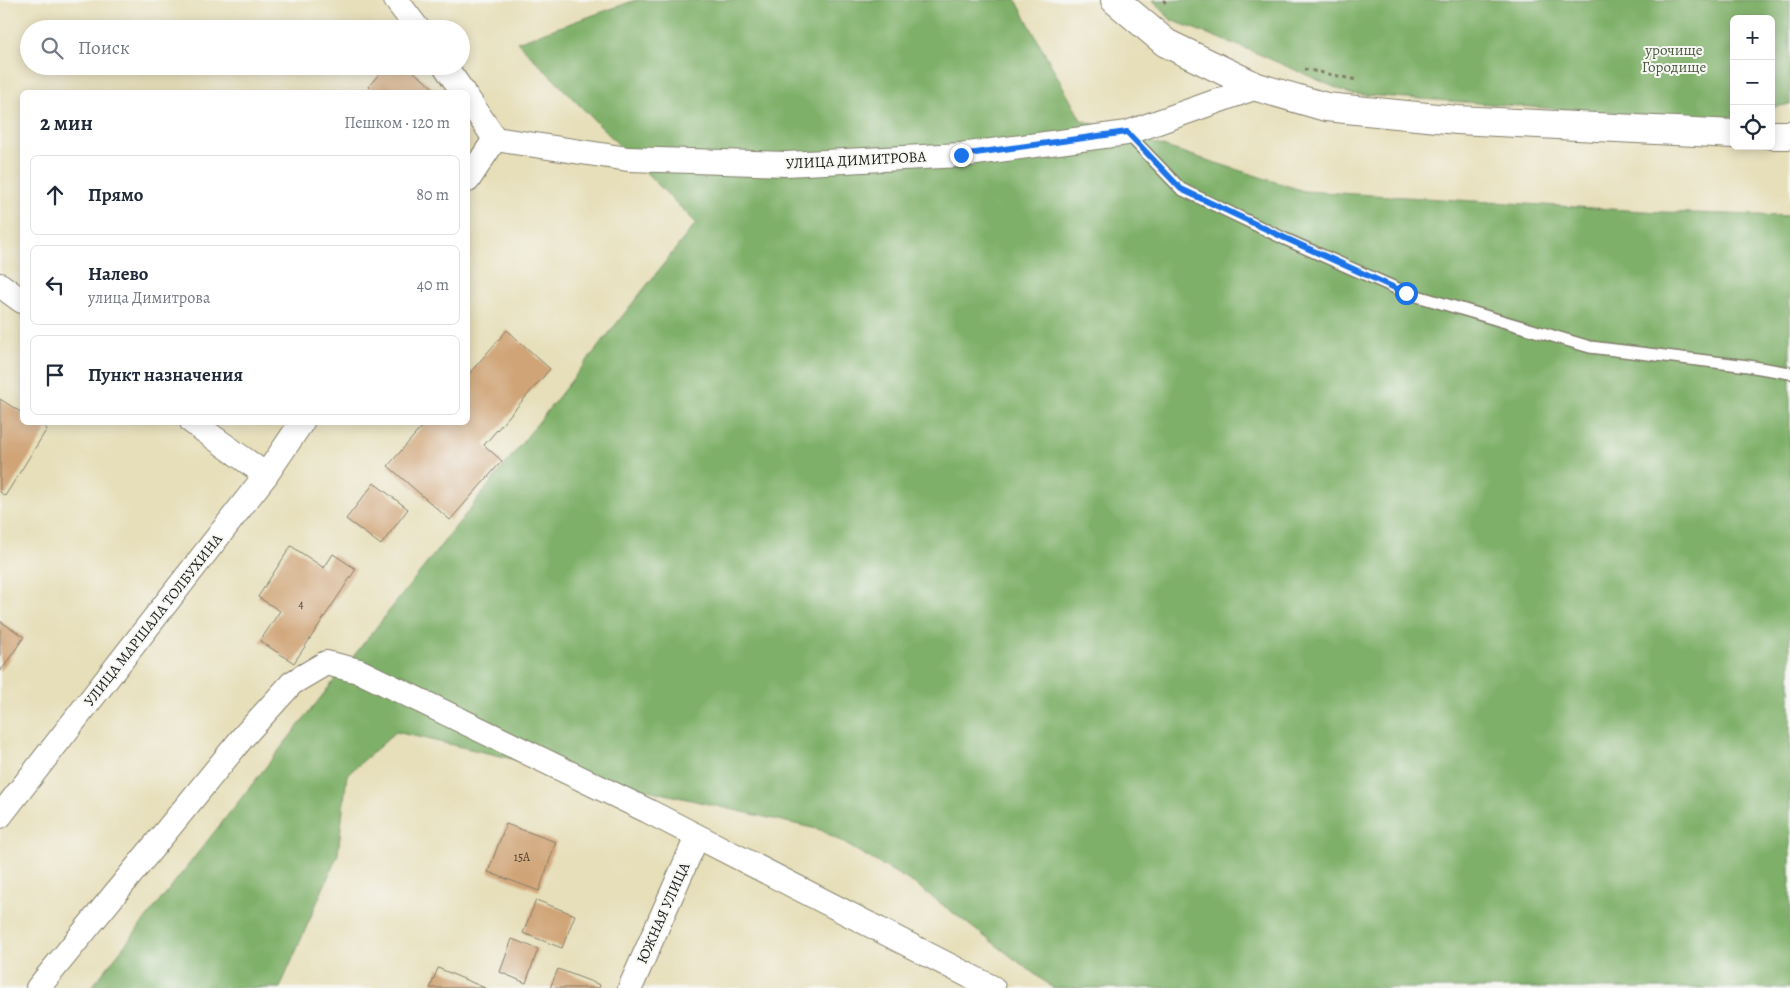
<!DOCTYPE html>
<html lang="ru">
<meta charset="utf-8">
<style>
:root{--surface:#fff;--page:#f2f2f3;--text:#1f2937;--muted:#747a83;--line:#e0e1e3}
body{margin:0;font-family:Alegreya,serif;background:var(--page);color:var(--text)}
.controls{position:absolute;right:15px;top:15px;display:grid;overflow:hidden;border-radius:8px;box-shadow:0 2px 12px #0003}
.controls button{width:45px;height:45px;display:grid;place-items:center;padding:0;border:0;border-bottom:1px solid var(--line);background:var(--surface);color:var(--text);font:25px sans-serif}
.stop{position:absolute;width:15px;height:15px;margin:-11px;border:4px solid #1a73e8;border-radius:50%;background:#fff}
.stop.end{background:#1a73e8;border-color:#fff;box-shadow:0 1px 5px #0008}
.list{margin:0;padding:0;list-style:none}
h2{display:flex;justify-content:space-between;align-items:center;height:65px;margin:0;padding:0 20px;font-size:21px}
h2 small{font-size:16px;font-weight:400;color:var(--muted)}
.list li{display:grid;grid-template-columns:32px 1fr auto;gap:15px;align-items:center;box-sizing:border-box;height:80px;margin:0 10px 10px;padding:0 10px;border:1px solid var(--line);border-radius:8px}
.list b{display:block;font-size:19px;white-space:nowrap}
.list p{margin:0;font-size:16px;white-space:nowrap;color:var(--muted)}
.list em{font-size:16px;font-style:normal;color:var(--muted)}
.icon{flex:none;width:28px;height:28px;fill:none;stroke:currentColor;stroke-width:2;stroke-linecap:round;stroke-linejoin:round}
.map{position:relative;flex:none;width:1790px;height:988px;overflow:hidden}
.search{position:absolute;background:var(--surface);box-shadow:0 2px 12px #0003;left:20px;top:20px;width:450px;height:55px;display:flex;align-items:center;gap:12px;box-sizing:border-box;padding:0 18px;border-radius:28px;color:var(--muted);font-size:19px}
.panel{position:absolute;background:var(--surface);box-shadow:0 2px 12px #0003;left:20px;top:90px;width:450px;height:335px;border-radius:8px}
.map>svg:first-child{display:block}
.forest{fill:#7fb069;stroke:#4e6642}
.building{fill:#d0a477}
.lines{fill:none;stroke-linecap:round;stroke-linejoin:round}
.lane-casing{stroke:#827e6b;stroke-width:14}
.street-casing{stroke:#827e6b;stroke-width:26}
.secondary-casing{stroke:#827e6b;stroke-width:30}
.path{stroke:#827e6b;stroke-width:3;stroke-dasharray:4 4;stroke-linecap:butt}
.lane{stroke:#fff;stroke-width:11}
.street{stroke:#fff;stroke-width:24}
.secondary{stroke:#fff;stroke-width:28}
.route{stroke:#1a73e8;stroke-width:6}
.labels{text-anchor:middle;stroke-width:4;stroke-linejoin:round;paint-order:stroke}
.number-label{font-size:12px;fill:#493e33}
.park-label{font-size:15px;fill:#4a5a3d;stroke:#f6f6f2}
.street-label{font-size:15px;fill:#1c1c1c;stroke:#f6f6f2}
</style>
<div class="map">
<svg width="1790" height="988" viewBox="0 0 1790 988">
<rect width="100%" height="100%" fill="#f6f6f2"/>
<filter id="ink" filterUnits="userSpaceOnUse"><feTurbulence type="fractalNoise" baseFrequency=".02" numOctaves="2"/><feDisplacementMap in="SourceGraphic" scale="10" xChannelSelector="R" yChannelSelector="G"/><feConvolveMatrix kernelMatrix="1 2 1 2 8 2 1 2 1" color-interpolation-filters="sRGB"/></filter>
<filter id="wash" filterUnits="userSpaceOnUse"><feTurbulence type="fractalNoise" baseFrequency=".0096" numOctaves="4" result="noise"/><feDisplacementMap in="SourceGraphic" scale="20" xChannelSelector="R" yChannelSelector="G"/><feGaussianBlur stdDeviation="1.12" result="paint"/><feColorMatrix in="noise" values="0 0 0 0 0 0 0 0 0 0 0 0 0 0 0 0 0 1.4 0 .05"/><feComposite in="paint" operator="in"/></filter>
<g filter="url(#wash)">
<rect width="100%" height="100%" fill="#e7dfba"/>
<g class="forest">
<polygon points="636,0 1016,0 1081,120 1304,191 1661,212 1790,216 1790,988 1053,988 915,884 821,830 396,732 347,775 338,854 280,988 91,988 696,223 517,42"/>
<polygon points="1153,0 1790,0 1790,104 1771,108 1771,19 1734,19 1734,116 1713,120 1350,94 1247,49 1171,20"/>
</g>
<g id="blocks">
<g class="building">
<polygon points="386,66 407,66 438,92 373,92 368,87"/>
<polygon points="507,330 550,369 484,445 502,461 450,520 388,466 426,422 468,422 468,375"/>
<polygon points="0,399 22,413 22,422 37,422 47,429 5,496 0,492"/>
<polygon points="374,483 408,509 381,545 346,519"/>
<polygon points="291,546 324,568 333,554 356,569 294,663 260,641 280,611 258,597"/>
<polygon points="0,621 24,637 0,672"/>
<polygon points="506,824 556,842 539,891 488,872"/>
<polygon points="536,900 575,915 562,948 523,933"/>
<polygon points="512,939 538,949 526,983 500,972"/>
<polygon points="438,968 485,988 430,988"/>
<polygon points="558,969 600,985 599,988 550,988"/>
</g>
</g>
</g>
<g filter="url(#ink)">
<use href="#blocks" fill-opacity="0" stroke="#827e6b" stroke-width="1"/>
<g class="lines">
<defs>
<polyline id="lane" points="1127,133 1181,189 1285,239 1407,293 1590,347 1748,366 1790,373"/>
<g id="street">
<polyline points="396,0 418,29"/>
<polyline points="445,66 463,92"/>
<polyline points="468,99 495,139 628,159 786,164 961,155 1127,133 1257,87"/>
<polyline points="468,180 495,139"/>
<polyline points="0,285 22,301"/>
<polyline points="192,422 266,475"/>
<polyline points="0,816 266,475 302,422"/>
<polyline points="38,988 243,737 292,683 326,663 359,671 648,811 993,988"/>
<polyline points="630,988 697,837"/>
</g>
<g id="secondary">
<polyline points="1115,0 1166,43 1257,87 1326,107 1457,120 1734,134"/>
<polyline points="1771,135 1790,135"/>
</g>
</defs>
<use href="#lane" class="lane-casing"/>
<use href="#street" class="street-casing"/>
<use href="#secondary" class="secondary-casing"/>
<g class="path">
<polyline points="1163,0 1168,5"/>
<polyline points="1304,69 1357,80"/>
</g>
<use href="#lane" class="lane"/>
<use href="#street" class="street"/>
<use href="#secondary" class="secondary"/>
</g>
</g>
<g class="lines" filter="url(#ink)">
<polyline class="route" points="961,155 1127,132 1181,189 1285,238 1406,293"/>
</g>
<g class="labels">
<g class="number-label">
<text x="301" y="608">4</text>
<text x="522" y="861">15А</text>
</g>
<g class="park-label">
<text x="1674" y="55">урочище<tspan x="1674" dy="17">Городище</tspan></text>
</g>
<g class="street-label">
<text transform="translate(856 160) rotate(-3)" y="5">УЛИЦА ДИМИТРОВА</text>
<text transform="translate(153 620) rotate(-52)" y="5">УЛИЦА МАРШАЛА ТОЛБУХИНА</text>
<text transform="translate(663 913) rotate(-66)" y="5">ЮЖНАЯ УЛИЦА</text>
</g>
</g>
</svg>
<div class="controls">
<button>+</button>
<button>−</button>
<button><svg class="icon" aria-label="locate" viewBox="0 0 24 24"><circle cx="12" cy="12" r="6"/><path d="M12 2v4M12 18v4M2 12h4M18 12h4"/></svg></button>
</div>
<div class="stop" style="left:1406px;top:293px"></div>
<div class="stop end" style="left:961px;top:155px"></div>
<div class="search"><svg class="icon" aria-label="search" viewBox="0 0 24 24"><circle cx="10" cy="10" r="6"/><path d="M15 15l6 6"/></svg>Поиск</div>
<section class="panel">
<h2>2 мин<small>Пешком · 120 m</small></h2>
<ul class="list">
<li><svg class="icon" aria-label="ahead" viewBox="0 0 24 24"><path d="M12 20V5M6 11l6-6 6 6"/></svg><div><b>Прямо</b></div><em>80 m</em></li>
<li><svg class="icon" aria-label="left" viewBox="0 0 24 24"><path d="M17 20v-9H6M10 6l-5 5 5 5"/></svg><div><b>Налево</b><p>улица Димитрова</p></div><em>40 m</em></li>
<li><svg class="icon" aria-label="arrive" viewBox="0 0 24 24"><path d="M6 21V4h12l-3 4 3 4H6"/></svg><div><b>Пункт назначения</b></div></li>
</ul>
</section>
</div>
